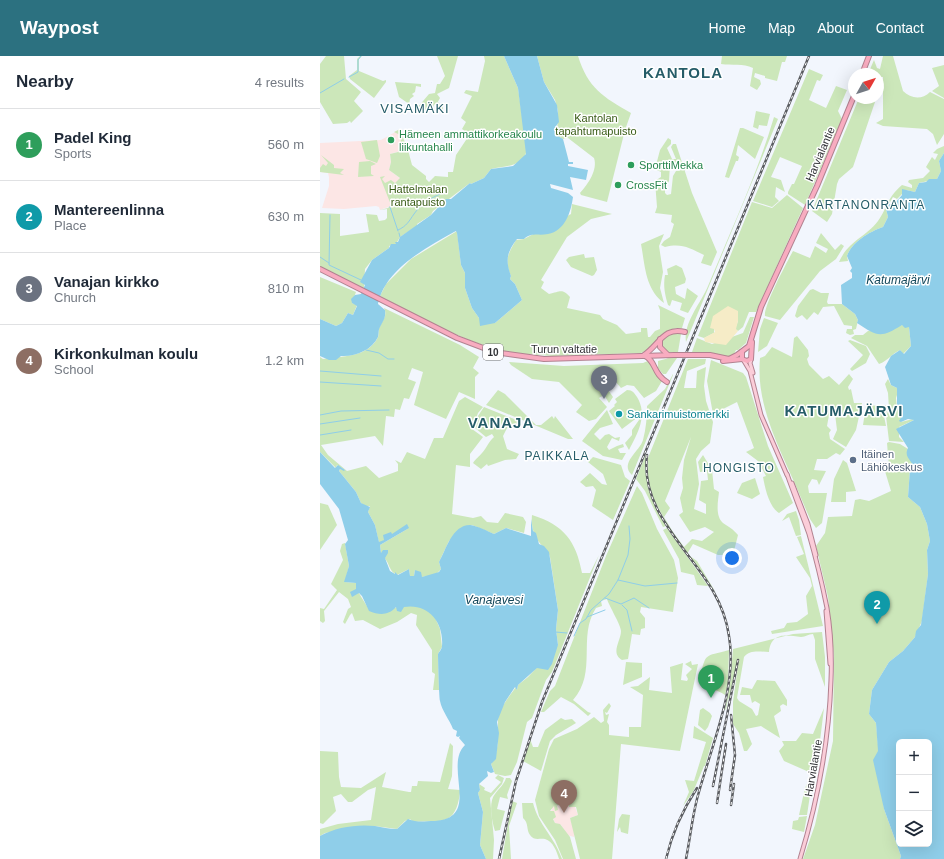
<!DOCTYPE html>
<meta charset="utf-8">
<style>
:root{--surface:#fff;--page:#f2f2f3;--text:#1f2937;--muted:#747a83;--line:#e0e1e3;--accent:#2c7180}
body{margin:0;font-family:Helvetica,sans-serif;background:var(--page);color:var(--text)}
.controls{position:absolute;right:12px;bottom:12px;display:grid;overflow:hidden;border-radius:6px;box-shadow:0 4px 16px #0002}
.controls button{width:36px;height:36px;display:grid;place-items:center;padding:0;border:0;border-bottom:1px solid var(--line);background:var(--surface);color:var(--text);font:20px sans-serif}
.compass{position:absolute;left:528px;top:12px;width:36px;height:36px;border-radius:50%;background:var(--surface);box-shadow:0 4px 16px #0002;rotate:51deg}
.you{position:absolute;left:412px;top:502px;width:14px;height:14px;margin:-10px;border:3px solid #fff;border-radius:50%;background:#1a73e8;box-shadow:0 0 0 6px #1a73e833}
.badge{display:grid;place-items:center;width:26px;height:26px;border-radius:50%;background:var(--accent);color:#fff;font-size:13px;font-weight:700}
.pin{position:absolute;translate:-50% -33px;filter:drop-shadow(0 1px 2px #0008)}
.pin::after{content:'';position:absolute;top:21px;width:14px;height:12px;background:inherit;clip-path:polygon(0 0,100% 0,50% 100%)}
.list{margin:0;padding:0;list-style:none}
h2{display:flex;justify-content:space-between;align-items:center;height:52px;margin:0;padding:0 16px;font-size:17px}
h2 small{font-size:13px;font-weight:400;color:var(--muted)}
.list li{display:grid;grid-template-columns:26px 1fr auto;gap:12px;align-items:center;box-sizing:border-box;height:72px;padding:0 16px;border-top:1px solid var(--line)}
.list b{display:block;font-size:15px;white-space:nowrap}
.list p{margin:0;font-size:13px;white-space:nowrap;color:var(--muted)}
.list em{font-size:13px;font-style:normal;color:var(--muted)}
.icon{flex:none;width:22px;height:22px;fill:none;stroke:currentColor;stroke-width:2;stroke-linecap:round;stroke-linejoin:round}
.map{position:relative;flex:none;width:624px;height:803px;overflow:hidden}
header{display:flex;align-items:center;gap:24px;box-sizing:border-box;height:56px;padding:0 20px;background:var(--accent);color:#fff}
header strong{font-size:19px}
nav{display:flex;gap:22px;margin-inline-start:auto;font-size:14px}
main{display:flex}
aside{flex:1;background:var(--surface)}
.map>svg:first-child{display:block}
.education{fill:#fce6e5}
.green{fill:#cce7ba;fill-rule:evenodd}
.sand{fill:#f6ecc7}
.water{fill:#8fcee9;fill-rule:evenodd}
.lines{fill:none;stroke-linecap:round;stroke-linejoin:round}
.stream{stroke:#8fcee9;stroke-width:1}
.major-casing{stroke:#b28290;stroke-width:5}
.highway-casing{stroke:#b28290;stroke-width:6}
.major{stroke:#fbcdd9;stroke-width:3}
.highway{stroke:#f8acc0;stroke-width:4}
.rail-casing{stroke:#5a5c60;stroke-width:2.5}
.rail{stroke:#fff;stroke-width:1;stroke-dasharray:3;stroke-linecap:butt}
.highway-bridge-casing{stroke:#b28290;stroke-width:6;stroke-linecap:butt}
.highway-bridge{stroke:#f8acc0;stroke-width:4}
.leisure-dot{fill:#2e9e5b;stroke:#fff;stroke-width:1.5}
.culture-dot{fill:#0f9aa8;stroke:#fff;stroke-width:1.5}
.service-dot{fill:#5c6f8a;stroke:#fff;stroke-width:1.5}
.labels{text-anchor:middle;stroke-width:3;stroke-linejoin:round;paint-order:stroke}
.shield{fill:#fff;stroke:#6f7072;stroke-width:1}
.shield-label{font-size:10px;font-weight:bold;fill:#313336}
.park-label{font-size:11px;fill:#385b16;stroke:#fff}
.leisure-label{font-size:11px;fill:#27864d;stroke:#fff;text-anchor:start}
.street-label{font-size:11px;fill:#313336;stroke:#fff}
.culture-label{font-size:11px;fill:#0d838f;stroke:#fff;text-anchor:start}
.service-label{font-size:11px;fill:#4e5e75;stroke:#fff;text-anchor:start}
.neighbourhood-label{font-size:12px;letter-spacing:1px;fill:#255c68;stroke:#fff}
.water-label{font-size:12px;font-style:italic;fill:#12475a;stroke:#fff}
.quarter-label{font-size:13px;letter-spacing:1px;fill:#255c68;stroke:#fff}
.district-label{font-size:15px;font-weight:bold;letter-spacing:1px;fill:#255c68;stroke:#fff}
</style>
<header>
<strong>Waypost</strong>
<nav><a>Home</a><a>Map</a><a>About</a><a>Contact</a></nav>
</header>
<main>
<aside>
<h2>Nearby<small>4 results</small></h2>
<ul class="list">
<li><span class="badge" style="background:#2e9e5b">1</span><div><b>Padel King</b><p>Sports</p></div><em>560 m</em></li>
<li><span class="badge" style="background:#0f9aa8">2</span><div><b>Mantereenlinna</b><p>Place</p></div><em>630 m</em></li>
<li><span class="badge" style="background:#6b7280">3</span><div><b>Vanajan kirkko</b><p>Church</p></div><em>810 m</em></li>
<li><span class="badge" style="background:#8d6e63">4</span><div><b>Kirkonkulman koulu</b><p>School</p></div><em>1.2 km</em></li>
</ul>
</aside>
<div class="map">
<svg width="624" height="803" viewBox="0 0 624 803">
<rect width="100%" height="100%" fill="#f2f6fd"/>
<g class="education">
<polygon points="79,74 87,93 70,98 71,106 69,114 81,123 69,144 71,150 60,154 59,151 56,150 24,153 2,152 9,130 9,121 8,117 0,116 0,87 61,84"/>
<polygon points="240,734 242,735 245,743 255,751 258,759 250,762 254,775 254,781 247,779 241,769 235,767 230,755 232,754 230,739"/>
</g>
<g class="green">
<polygon points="6,0 24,0 26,23 41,36 34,45 43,55 31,67 30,65 27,67 13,68 0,46 0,8"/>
<polygon points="40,0 42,0 39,3 39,15 63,25 66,24 66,26 54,42 30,23 29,20 37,14 37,3"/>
<polygon points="117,0 138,0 129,32 117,38 120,42 116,49 118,46 121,50 119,51 123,49 123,55 114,48 113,53 109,55 98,51 109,38 115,37 117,28 120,28 125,20"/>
<path d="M164,0H184L198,32L207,94C203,111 185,110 171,113L164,122L151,128L150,127L113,155L111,159L97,168V170L80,181L76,188L69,190V192L52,204L45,213L44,232L0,212V157L20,158V180L49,176L46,158L57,159L59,165L65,164L67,162V153L60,154L68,152L71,149L60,121L65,120L62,123L65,127L71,124L75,127L80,122L69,114L71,106L70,98L78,96L82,80L74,76L80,73L87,92L95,90L88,94L92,109L106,120V123L109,126L115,120L128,121V116H133L136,99L150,78L142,73L146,66L141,62L152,40L144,37L146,34L158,36L165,5Z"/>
<path d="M217,0H258C268,32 283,41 311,57L305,74L287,146L261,139L260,137C268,128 278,114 274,102L248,82L243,83L237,80L238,55L235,44L224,26Z"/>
<path d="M402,0H467L465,6H462L457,25L445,22V20L435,17L434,21L440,24L441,28L437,34L430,30L433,12C423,7 412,10 401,8Z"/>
<path d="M563,0H573L583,35C591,43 602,44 610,36L624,43V78L617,89L613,78L607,73L563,70L556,67L563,63V21H558V18H548L554,4L557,12L560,13Z"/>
<polygon points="624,9 624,42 612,35 619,30 612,12"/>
<polygon points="489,13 503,19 500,25 497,24 489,44 506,52 516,30 527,34 518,55 522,63 485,149 468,138 468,136 472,128 474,128 482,110 460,101 451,121 461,124 465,136 456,131 455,141 459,145 452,151 433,145"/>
<polygon points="75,26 101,28 101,31 96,30 95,36 92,38 94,40 90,43 89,48 79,41"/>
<polygon points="539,42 554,42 555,46 533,111 519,123 517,128 512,158 507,166 492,155"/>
<polygon points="436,55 450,58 447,70 439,69 438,73 433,71"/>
<path d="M454,61L458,63L366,286C363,267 381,247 388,230C411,174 437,119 454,61Z"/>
<polygon points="420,72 423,72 444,81 435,103 418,89 416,99 419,101 418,105 416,105 409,122 405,121"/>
<path d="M348,82L351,84V88L347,92L352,103H356L351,91L353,88H356L372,137L397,196L391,210L381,207L384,199C369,192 362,187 345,191L341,189L344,185L350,181L354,168L351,166L352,159L335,157L337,151L335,125L341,121V116L335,113L340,94ZM358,106L362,114L356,115L353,120L351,138L347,139L345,137V133L349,125L350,108L358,109Z"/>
<polygon points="57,84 60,100 57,107 46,103 41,86"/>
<path d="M624,90V97L619,105L621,115L617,123L599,127L595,136L586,134L577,143L573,141L566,153L568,161L563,171C549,176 532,186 527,200L528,205L519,206C529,184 545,182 558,165C568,151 566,143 582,129L592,132V129L588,126L589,124L603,122L610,115L606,111L612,101L615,104L618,98L613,97L617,93Z"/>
<polygon points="1,99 14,109 14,112 24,113 20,117 24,119 0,116 0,112 3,108 6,110 8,107"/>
<polygon points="50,105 56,108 51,110 51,118 54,120 38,121 39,106"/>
<polygon points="467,139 483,152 436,256 429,256 423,271 418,275 415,273 418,265 418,258 394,273 394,277 384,282 378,280 432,146 452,152"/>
<path d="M252,148L292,158L271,163L247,181L221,224L224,226L221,232L229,238C240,236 242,232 250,241L247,252L280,259L283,263L297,269L306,278L321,276V272H327L328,281H330L335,275L340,273V254L338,249L365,262L362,272C334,273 341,289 321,297L233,300L207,298V300C153,292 108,265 60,240L66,228L91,203L137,175L141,209L145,217V232L152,252L159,262L175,267L202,244L195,228L190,223L191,220C184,204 188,198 196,184L204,183L251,158Z"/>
<path d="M501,177L515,194L521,188L524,190L516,203L500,215L460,264L445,260C443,251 467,206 473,195L490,202L495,190L506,197L508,193L496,187Z"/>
<path d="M344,178L339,190L343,216L340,232L344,247C325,233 325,209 321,188Z"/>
<polygon points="264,198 265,202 274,201 277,214 274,219 272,220 251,211 246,204 249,201"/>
<path d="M356,209L362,212L366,223L365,227L355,231L356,238L365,243L367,232L378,240L368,257L360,254L362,247L352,244L350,250L348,249C345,239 343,230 345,219H348L347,213Z"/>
<polygon points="0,221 36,236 32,247 37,249 33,259 28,257 22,267 16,270 0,263"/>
<polygon points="493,233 501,237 509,237 507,246 508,248 522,248 535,258 538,264 536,273 533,274 534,278 530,279 526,277 527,273 532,273 532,270 524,269 514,250 503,251 498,259 494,256 487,264 482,259 477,262 475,260 478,250 490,234"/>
<path d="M64,252L140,289L159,301L153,312L159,317L155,321V343L139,336L126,363L94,349L103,316L92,312L88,323L96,326L89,343L84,342L80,354L75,353L74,361L66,360L63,390L55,380L1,389L8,399L27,415L46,410L59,422L78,415V408L75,404L81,407L87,396L105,403L114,382H123L139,345L145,341L163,351L158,357L152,373L163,381L150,398V411L136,409L132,458L153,462L161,460L167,466L178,467L185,457L203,461L206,466L204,477L186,472L174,478L152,469L129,485L119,506L121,513C117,519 110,520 102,521L95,514L94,520H90L89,513L77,519C68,515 70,506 63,501L67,497V495L61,497L60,489L89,472L59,487L55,469L48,456L50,450H45L41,447L36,436L19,415L20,413L25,414L17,409L16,412L0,396V301L3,303C21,300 48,302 58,281C59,279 58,275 59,272C62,265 68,260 64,252Z"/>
<path d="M430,261H434L426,287L418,294H416L413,300C399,302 386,296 372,296L377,282L392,288L423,277Z"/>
<polygon points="444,262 458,267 447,290 438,296 440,273"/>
<path d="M582,269L589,271L591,290L583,298L580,294C571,298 568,305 559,308L547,290L531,282L535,279H543L548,275Z"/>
<polygon points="350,277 361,278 358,296 347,296 341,291 342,284"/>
<path d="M477,280L488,294L489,300L487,303L489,309L503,323L509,320L519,329L529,318L533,323L528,331L529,334L531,333L534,347H542L536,374L526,391L513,383L517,374L515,358L509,359L507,370L511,374L509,377L510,383L525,393L520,399L516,397L507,403H497L494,414L506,415L499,429L497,424L492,423L488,430L489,437H507L502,467L496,472L490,463L484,449C465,401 435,354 440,302L445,300L452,291L472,301L474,282Z"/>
<polygon points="530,284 546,290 550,298 546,307 532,315 530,313 543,299 528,285"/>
<polygon points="353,301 357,302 346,318 343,318 338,312 338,305"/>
<path d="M368,303H386L385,308L367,315L364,332H376L377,315L386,311L384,330L386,345L393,366L390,387L381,395L376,403L379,428L374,453L386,458V448L379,444L381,425L388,424L387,415L380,416L378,406L383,399L392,414L394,433L399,436C398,445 395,460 403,467C409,471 413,473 418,479L413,499H398L373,488L367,498L377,505L396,537L352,477L333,442L328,424V402ZM371,381L364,404L362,422L363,432L360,442L363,456L359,459L370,476L385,471L394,476L382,485L372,483L364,491L353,476L344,461L350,452L345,445Z"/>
<polygon points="330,304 335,317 342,325 336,335 324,342 314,330 307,329 301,332 295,325 286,331 293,341 289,347 284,339 279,342 287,351 276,363 269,365 256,356 262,349 239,326 212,323 191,309 189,306 244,310 323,307"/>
<path d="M391,304L423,317L426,321L448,390L473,447L459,457C449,451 445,432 443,421L446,420L438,405L426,396L434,392L417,346L393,358L387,325Z"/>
<path d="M353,318V319L312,419C299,407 320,395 323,384C326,373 327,361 327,350L345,333Z"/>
<polygon points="568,323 571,329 577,332 577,339 576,342 577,352 581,352 581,366 593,363 594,364 579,371 579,381 584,386 569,385 566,360 569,353 568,337 565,328"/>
<polygon points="178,334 185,338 216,369 221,369 232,360 234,363 235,360 253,383 248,383 166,349"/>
<path d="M307,334C313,334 314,337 317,341C328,359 318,377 309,394L305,387L312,379V374L319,364L318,361L302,373L289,355L295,350L294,349L297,346L295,343Z"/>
<polygon points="566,349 567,355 564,360 566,370 543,369 546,350"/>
<path d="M164,351L199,365L196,372L188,370L183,380L187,393L199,398L196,403L185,404L168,410L167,408L161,413L153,407C156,402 159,401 162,397C167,392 168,386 174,381L172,378L166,381L155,372L158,360Z"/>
<polygon points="287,354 293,368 280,372 274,378 280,384 285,379 289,378 295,382 300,381 299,385 292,382 287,391 289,394 297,390 303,388 304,391 298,393 300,397 306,397 302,404 283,400 262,385"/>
<polygon points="569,386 580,388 588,393 594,409 590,413 588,441 600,451 607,468 610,485 607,494 608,518 602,565 595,581 583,595 569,606 552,634 549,658 556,667 564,753 581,800 580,803 483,803 495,769 513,685 514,600 508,541 496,490 505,477 508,461 532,460 535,444 540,443 549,445 571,435 564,412 569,411 567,387"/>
<polygon points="326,398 325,413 328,432 346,470 343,471 325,435 316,423"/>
<polygon points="273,401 301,409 305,421 310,425 293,464 272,450 276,434 273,430 266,431 260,426 270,417 282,428 287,429 283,418 268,406"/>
<polygon points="523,404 527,407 536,435 526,436 526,446 511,446 514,423"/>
<polygon points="435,422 440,438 432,443 417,437 422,427"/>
<path d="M317,430L322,437L337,473L354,504L358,522L353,556L321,551L320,556L325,562V572L321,573L320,579L312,578L308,603L302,604C290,597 301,585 301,575C301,569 289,550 287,543L281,545L282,550L276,552C257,581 278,616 253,644L268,656L271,657L268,660L254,648L241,641L224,656H221L230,635L235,630L286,500Z"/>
<polygon points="0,447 8,449 17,469 0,494"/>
<polygon points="476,455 479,464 481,479 476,480 469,461 462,465 467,458"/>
<path d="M212,459C244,469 256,485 262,517H270L279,499L232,616L226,624L212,662L207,666L197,706L191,719L185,720L175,718L171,708C179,696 178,683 178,667C177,654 189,641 196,631L197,634L198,629L208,621L238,589L236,573L238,554L230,501C228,493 223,492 219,486C213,479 211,468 212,459Z"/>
<polygon points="347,472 388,530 377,529 374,519 361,516 359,503 343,474"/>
<polygon points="481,480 503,570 452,578 451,575 464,572 467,567 477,566 488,558 486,540 492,530 490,522 476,501 484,498 477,481"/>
<path d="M25,487L29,510L25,526L36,527C37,537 45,546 50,555L94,549L106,553L114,559L120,573L122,591L118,598L119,634H113L115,618L112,616V594L96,569L97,559L91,557L77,566L60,573L43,564L35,565L32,557L30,559L25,568L23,566L28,553L31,551L28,543L19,536L4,555L5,565L3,567L0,565V552L4,553L17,534L11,528L23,504L20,495L22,488Z"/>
<path d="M502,576L505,601V631L495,603V584L493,578C488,578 486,581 481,581C466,579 451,576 449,596C441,596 430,593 424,601L417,642L419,645L432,653L436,660L438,659L440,648L435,645L432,647L430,639H420L422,631L432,633L437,624L455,625L467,644V650L463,648L460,650L461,655L454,660L460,682L441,670L426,673L432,688L427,695H424L419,677L413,668V646L419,602L410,642L408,643L406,654L405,653L410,628L413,593L473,578Z"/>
<path d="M409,594L408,627L405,639C395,632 389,636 380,622C386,596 384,601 409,594Z"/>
<polygon points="371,605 372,609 378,608 360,695 301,688 292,803 260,803 250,762 258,759 256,751 249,751 248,745 245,743 236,745 239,749 235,750 237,750 238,754 235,755 234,750 230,755 234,755 236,761 233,763 235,767 240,768 250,781 256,803 243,803 235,784 219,760 215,744 229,693 234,683 257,673 274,661 281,667 284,665 283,654 289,647 291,650 287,657 285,656 286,659 289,658 287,666 289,669 289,679 309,681 309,671 321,671 323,639 310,631 318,630 330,621 329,634 352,637 350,611 363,607 361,624 367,625 368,623 366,619 372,613 365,608"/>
<polygon points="306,606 322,607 322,621 303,629"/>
<polygon points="383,652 390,657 392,660 388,671 385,675 378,669 380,654"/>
<polygon points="504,652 499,693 494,716 489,716 464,705 459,695 464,689 462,685 476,685 482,677 493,678"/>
<polygon points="241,662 245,664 252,663 256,667 236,679 230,685 221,715 203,705 210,683 213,691 218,691 225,674"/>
<polygon points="374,670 393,682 385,710 384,710 373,736 363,750 369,736 365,724 374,725 386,686 373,682"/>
<path d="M130,687L133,690L132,720L128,733L140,734V737C135,771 122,764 93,766L90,763L85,765L77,773L54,770L5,777L0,780V773L18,768L51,764L56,731L48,734L32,746H28L21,738L13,741L16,755L3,768L0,767V695L18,696L19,721L21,731L41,732L66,716L62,731L89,736H91L92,730H97L98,725L120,726Z"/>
<polygon points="178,719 184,722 182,728 170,742 174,784 173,803 166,803 160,789 163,756 158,737 160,734 159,728 165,732 164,734 171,737 181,726 175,722"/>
<path d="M186,722H190L192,725L187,739L188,743L180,741L177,753L185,755L180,774L175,775C172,766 168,746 175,738C179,732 184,729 186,722Z"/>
<polygon points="492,726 487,759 479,759 485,732 487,728"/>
<polygon points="192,745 197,747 189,770 191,803 182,803"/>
<path d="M202,747H213C218,768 235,782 242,803H239C237,796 233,785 225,783C219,782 214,785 210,779C206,774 209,767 203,762Z"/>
<polygon points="302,758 310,759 308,778 301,776 300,771 297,776 299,763"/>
<polygon points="487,760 484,776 472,773 473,765 478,764 479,761"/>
</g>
<polygon class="sand" points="408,250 418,255 418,265 416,273 418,275 406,289 385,286 384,282 395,276 394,273 390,272 393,260"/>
<g class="water">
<path d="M184,0H217L224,26L237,49L239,66L236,70V79L243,83L249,106H253V108H248V110L268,114L266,124L250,121L253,134L230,128L231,132L248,137L253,141C251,156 245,175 228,178C218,180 212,176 204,183H197C187,196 185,204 191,220L190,223L195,228L202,244L175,267L160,270L159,262L152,252L145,232V217L141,209L137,177L136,175L134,176C106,192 65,213 58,248L65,254C66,262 63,265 60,271C58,274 59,278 58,281C52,294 35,301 21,300L16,304H9L0,300V263L16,270L22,267L28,257L33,259L37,250L32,247L31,243L35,239L41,238L45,229L40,226L52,204L69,192L71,188H76L75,186H78L80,181L111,159L126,143H131L150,127L151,128L164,122L171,113L193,110L206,98L198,32Z"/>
<path d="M624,97V803H580L581,800L564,753L553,704L558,695L556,667L549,658L552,634L569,606L583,595L595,581L596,575L601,569L608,518L607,494L610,485L607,468L600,451L588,441L590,413L593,409C590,403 584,400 588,392L576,373L594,364L588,363L581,366L579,365L582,360L581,352H577V332L571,329L565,311L571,300L580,294L584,298L591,290L589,271L585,272L582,269C560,283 557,280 537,267L538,264L535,258L522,248L521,229L532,222V217L530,215L532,212L527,200C532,186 549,176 563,171L568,161L566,153L569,148H574L582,139V133L595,136L599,127L606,126L609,123H617L621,115L619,105ZM579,686H609V788H579Z"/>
<path d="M0,396L15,412L18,409L25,414L24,415L20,413L19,415L36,436L41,447L50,451L48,456L55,469L59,486L64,484L63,479L71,476L72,478L87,468L89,472L60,489L61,497L63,494H68V497L65,502L70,515L75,518V516L78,519L89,513L90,520H94L95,514L101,516L102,521L119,516L121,513L119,506C126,494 132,469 150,469C158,470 167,475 174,478L186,472L211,480V463L213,475L216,477L219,488L224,490L229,496L238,554L236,573L238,589L232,608L228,614L217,612L198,629L197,634L195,631L185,646L177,666L179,677L176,703L171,708L174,716L171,717L167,715L168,720L159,728L160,734L158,737L163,756L160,789L166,803H0V780C16,771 37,768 55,770C62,771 69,773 77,773L88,763C98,767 104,765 115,765C162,762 123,710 145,689L139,682L140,680L138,681L136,680L137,675L133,673C129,663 122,655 120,645C119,640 118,603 118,598C119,596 122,593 122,590C124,566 108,547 84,551L81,556L77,555L76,551C68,560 59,559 49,555L42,540L39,537L32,541L30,536L36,533V527L24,526L29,510L25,488L28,484L19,453L0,428Z"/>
</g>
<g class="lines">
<g class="stream">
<polyline points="29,21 38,16 38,4 41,0"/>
<polyline points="0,37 24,23"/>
<polyline points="70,151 78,175"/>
<polyline points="10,159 9,209 41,224"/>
<path d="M78,174C87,170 89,165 94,158C100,149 111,142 120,138"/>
<polyline points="79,177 80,181"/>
<polyline points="0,201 9,207"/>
<polyline points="46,294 59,297 68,303 74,303"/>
<polyline points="0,315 61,320"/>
<polyline points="0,326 61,330"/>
<polyline points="0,359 21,355 69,354"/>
<polyline points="0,368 40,362"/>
<polyline points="0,379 31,374"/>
<polyline points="298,524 325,530 357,527"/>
<polyline points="285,542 301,548 314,542 329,552"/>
<polyline points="302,549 307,554 312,575"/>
<polyline points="267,561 285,554"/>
<polyline points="235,576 247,577"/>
<polyline points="254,580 260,567 266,563 271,554 289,538 298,524 308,499 310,483 309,470"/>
</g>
<defs>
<g id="major">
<polyline points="431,304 430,307 433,317"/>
<polyline points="424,305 430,315 441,359 467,419"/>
<path d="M467,418C474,438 482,458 489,478C496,502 502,527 507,552C511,576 512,600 511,624C509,686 498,744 480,803"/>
<polyline points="472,427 488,468 496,499"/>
<polyline points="506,555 510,608"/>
</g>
<g id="highway">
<polyline points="542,18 549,0"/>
<polyline points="0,213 137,282 174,296 224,303 354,299"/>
<polyline points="340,283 340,291 348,299"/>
<polyline points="422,296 422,303 427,305 431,303 432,286"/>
<path d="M324,299C339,289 344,270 365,276"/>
<polyline points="374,299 390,299 409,303 417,299 429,290 441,251 497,130 534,40"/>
<path d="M325,300C336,305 333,318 347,326"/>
<polyline points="403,305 422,303"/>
</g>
</defs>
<use href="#major" class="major-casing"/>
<use href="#highway" class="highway-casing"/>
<use href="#major" class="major"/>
<use href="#highway" class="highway"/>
<defs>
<g id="rail">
<path d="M327,399C320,454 368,492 393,535C401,549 407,565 409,580C418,632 390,693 377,743C372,763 370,783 366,803"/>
<polyline points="393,730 418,604"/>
<polyline points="410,734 415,699 411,659"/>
<polyline points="397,747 406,688"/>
<polyline points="411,749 414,728"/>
<polyline points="179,803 196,725 222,646 489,0"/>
<path d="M346,803C352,777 362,755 377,732"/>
</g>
</defs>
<use href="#rail" class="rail-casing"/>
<use href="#rail" class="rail"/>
<defs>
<polyline id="highway-bridge" points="354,299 374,299"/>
</defs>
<use href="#highway-bridge" class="highway-bridge-casing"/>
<use href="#highway-bridge" class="highway-bridge"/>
</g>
<g class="leisure-dot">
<circle cx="71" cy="84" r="4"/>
<circle cx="311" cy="109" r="4"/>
<circle cx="298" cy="129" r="4"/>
</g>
<circle class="culture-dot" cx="299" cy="358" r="4"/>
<circle class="service-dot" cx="533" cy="404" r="4"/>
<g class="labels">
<rect class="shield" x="163" y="288" width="20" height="16" rx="3"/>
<g class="shield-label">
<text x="173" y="300">10</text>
</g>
<g class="park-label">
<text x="276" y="66">Kantolan<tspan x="276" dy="13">tapahtumapuisto</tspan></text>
<text x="98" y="137">Hattelmalan<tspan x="98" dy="13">rantapuisto</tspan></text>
</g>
<g class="leisure-label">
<text x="79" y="82">Hämeen ammattikorkeakoulu<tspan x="79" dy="13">liikuntahalli</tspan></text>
<text x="319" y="113">SporttiMekka</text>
<text x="306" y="133">CrossFit</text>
</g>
<g class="street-label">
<text transform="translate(500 98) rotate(-67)" y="4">Harvialantie</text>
<text x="244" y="297">Turun valtatie</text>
<text transform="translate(493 712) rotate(-80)" y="4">Harvialantie</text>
</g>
<g class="culture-label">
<text x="307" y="362">Sankarimuistomerkki</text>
</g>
<g class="service-label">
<text x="541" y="402">Itäinen<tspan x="541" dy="13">Lähiökeskus</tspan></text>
</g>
<g class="neighbourhood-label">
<text x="546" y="153">KARTANONRANTA</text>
<text x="237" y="404">PAIKKALA</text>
<text x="419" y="416">HONGISTO</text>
</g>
<g class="water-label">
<text x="578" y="228">Katumajärvi</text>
<text x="174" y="548">Vanajavesi</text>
</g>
<g class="quarter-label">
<text x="95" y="57">VISAMÄKI</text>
</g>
<g class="district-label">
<text x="363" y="22">KANTOLA</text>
<text x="524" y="360">KATUMAJÄRVI</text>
<text x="181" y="372">VANAJA</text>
</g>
</g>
</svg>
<div class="controls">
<button>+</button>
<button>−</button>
<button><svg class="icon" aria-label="layers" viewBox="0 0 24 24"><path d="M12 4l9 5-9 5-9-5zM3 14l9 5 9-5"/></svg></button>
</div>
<svg class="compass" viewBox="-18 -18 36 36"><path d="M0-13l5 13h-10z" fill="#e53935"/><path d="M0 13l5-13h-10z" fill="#747a83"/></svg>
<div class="you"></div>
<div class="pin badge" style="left:391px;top:642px;background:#2e9e5b">1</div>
<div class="pin badge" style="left:557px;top:568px;background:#0f9aa8">2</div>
<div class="pin badge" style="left:284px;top:343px;background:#6b7280">3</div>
<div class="pin badge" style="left:244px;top:757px;background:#8d6e63">4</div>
</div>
</main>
